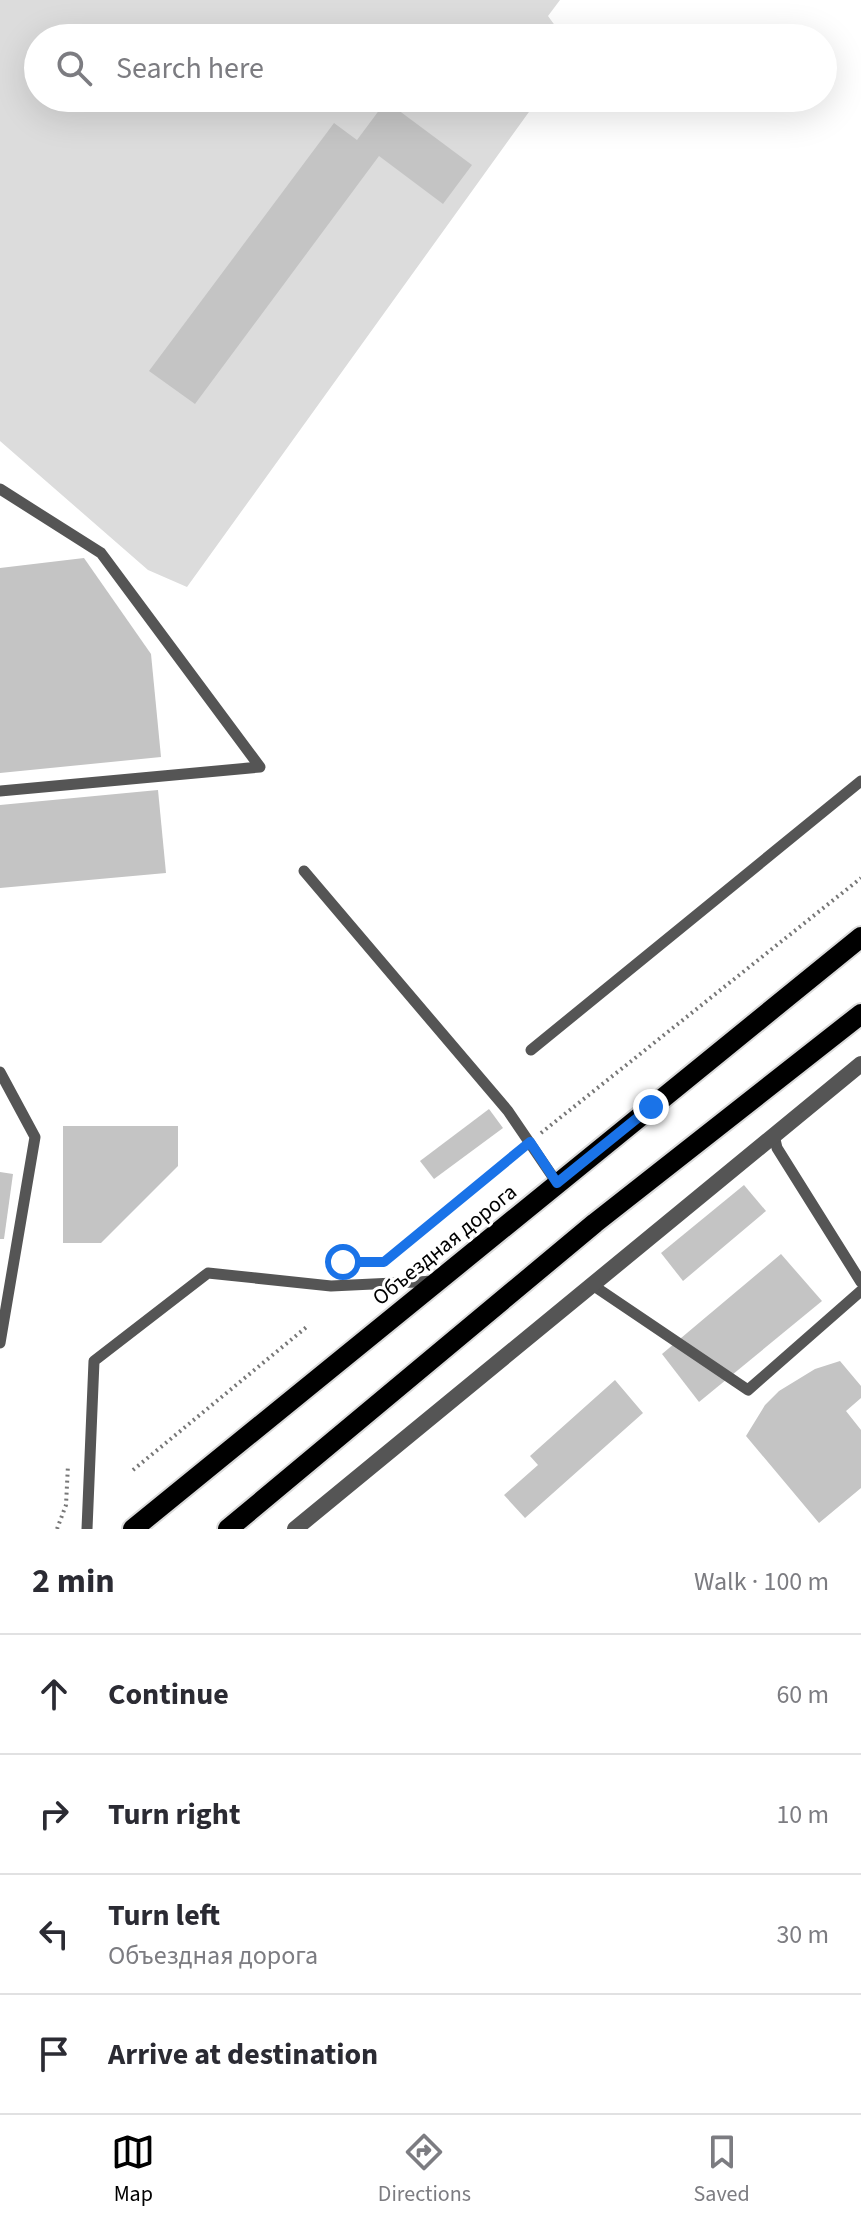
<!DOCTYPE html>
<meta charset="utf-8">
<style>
:root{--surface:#fff;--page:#f2f2f3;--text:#2b2b33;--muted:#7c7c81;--line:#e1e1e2;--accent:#000}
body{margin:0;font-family:"Source Sans 3",sans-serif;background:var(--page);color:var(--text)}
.stop{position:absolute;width:24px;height:24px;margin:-18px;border:6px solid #1a73e8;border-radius:50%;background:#fff}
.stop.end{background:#1a73e8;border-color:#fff;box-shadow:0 2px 8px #0008}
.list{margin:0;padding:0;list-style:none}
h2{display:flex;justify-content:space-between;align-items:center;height:104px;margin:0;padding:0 32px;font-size:34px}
h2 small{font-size:26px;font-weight:400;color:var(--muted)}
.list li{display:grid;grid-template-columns:52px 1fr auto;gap:24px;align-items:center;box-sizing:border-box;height:120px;padding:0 32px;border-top:2px solid var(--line)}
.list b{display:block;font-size:30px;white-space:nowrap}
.list p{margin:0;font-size:26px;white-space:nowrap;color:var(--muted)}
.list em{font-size:26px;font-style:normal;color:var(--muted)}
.icon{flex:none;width:44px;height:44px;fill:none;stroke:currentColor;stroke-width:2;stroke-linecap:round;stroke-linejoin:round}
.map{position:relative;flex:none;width:861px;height:1529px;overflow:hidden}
.search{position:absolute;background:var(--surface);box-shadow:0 8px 32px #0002;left:24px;right:24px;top:24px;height:88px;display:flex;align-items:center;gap:20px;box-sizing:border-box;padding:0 28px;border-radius:44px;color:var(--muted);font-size:30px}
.sheet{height:584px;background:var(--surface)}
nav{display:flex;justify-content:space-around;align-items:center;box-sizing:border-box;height:112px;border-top:2px solid var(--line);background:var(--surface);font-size:22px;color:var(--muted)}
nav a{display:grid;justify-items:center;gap:4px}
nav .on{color:var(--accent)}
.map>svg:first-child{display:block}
.green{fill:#dcdcdc}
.building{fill:#c4c4c4}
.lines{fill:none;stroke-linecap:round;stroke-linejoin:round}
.primary-casing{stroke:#dbdbdb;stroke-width:24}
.path{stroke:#777;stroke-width:4;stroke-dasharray:2 4;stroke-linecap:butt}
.service{stroke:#555;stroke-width:11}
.tertiary{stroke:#555;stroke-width:16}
.primary{stroke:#000;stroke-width:20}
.route{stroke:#1a73e8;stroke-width:10}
.labels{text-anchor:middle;stroke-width:6;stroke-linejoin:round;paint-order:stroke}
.street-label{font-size:22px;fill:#000;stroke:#fff}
</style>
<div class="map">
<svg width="861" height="1529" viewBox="0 0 861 1529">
<rect width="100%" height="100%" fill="#fff"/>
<polygon class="green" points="0,0 560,0 548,16 564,38 38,38 38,98 539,98 187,587 148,570 0,441"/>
<g class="building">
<polygon points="386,101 472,165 443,204 379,156 195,404 149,371 334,123 357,140"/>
<polygon points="84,558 151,654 161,757 0,773 0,568"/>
<polygon points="158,790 166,873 0,888 0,805"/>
<polygon points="489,1109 503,1128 434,1179 420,1161"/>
<polygon points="63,1126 178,1126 178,1166 101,1243 63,1243"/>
<polygon points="0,1172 13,1174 4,1239 0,1239"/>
<polygon points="744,1185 766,1211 683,1281 661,1253"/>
<polygon points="781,1254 822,1301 699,1402 662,1354"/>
<polygon points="840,1361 861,1386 861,1398 846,1411 861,1430 861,1488 819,1523 746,1436 765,1405 779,1391 815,1369"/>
<polygon points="615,1380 643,1413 525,1518 504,1495 538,1465 530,1456"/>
</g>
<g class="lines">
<defs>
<g id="primary">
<polyline points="133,1529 861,937"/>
<polyline points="228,1529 595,1223 861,1014"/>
</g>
</defs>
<use href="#primary" class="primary-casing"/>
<g class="path">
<polyline points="541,1133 861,878"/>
<polyline points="343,1262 384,1262 515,1154"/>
<polyline points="133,1470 309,1325"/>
<polyline points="57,1529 66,1505 68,1465"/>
</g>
<g class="service">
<polyline points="0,489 101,553 260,767 0,791"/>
<polyline points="304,871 508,1111 557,1183"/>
<polyline points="531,1050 861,781"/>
<polyline points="0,1072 35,1137 0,1343"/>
<polyline points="774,1135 777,1148 861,1282"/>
<polyline points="591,1284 748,1390 861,1291"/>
<polyline points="87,1529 94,1361 208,1273 331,1286 436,1281"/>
</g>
<polyline class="tertiary" points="295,1529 861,1064"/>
<use href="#primary" class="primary"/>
</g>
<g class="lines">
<polyline class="route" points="343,1262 384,1262 530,1142 557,1183 651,1107"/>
</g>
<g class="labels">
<g class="street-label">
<text transform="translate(444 1244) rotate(-39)" y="8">Объездная дорога</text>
</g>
</g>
</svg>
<div class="stop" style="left:343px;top:1262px"></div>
<div class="stop end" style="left:651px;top:1107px"></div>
<div class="search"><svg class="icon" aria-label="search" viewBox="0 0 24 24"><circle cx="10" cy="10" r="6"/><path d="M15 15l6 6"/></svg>Search here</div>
</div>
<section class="sheet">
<h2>2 min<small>Walk · 100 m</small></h2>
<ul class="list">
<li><svg class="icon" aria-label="ahead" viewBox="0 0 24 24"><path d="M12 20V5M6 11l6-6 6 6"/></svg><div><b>Continue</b></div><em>60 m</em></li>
<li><svg class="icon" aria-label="right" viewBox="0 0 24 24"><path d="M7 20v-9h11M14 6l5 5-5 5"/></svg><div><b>Turn right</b></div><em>10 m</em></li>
<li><svg class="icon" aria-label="left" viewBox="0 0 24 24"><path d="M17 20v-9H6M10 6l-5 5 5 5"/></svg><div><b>Turn left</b><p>Объездная дорога</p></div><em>30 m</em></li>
<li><svg class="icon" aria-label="arrive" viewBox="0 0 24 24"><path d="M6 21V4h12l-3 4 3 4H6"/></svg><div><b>Arrive at destination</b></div></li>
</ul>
</section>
<nav>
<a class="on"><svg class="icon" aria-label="map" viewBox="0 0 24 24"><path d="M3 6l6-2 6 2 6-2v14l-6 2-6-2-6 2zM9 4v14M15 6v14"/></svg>Map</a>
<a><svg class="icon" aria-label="directions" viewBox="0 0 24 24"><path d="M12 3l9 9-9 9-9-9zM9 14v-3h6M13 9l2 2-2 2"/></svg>Directions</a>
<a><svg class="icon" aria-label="saved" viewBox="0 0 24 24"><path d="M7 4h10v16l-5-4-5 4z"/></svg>Saved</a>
</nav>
